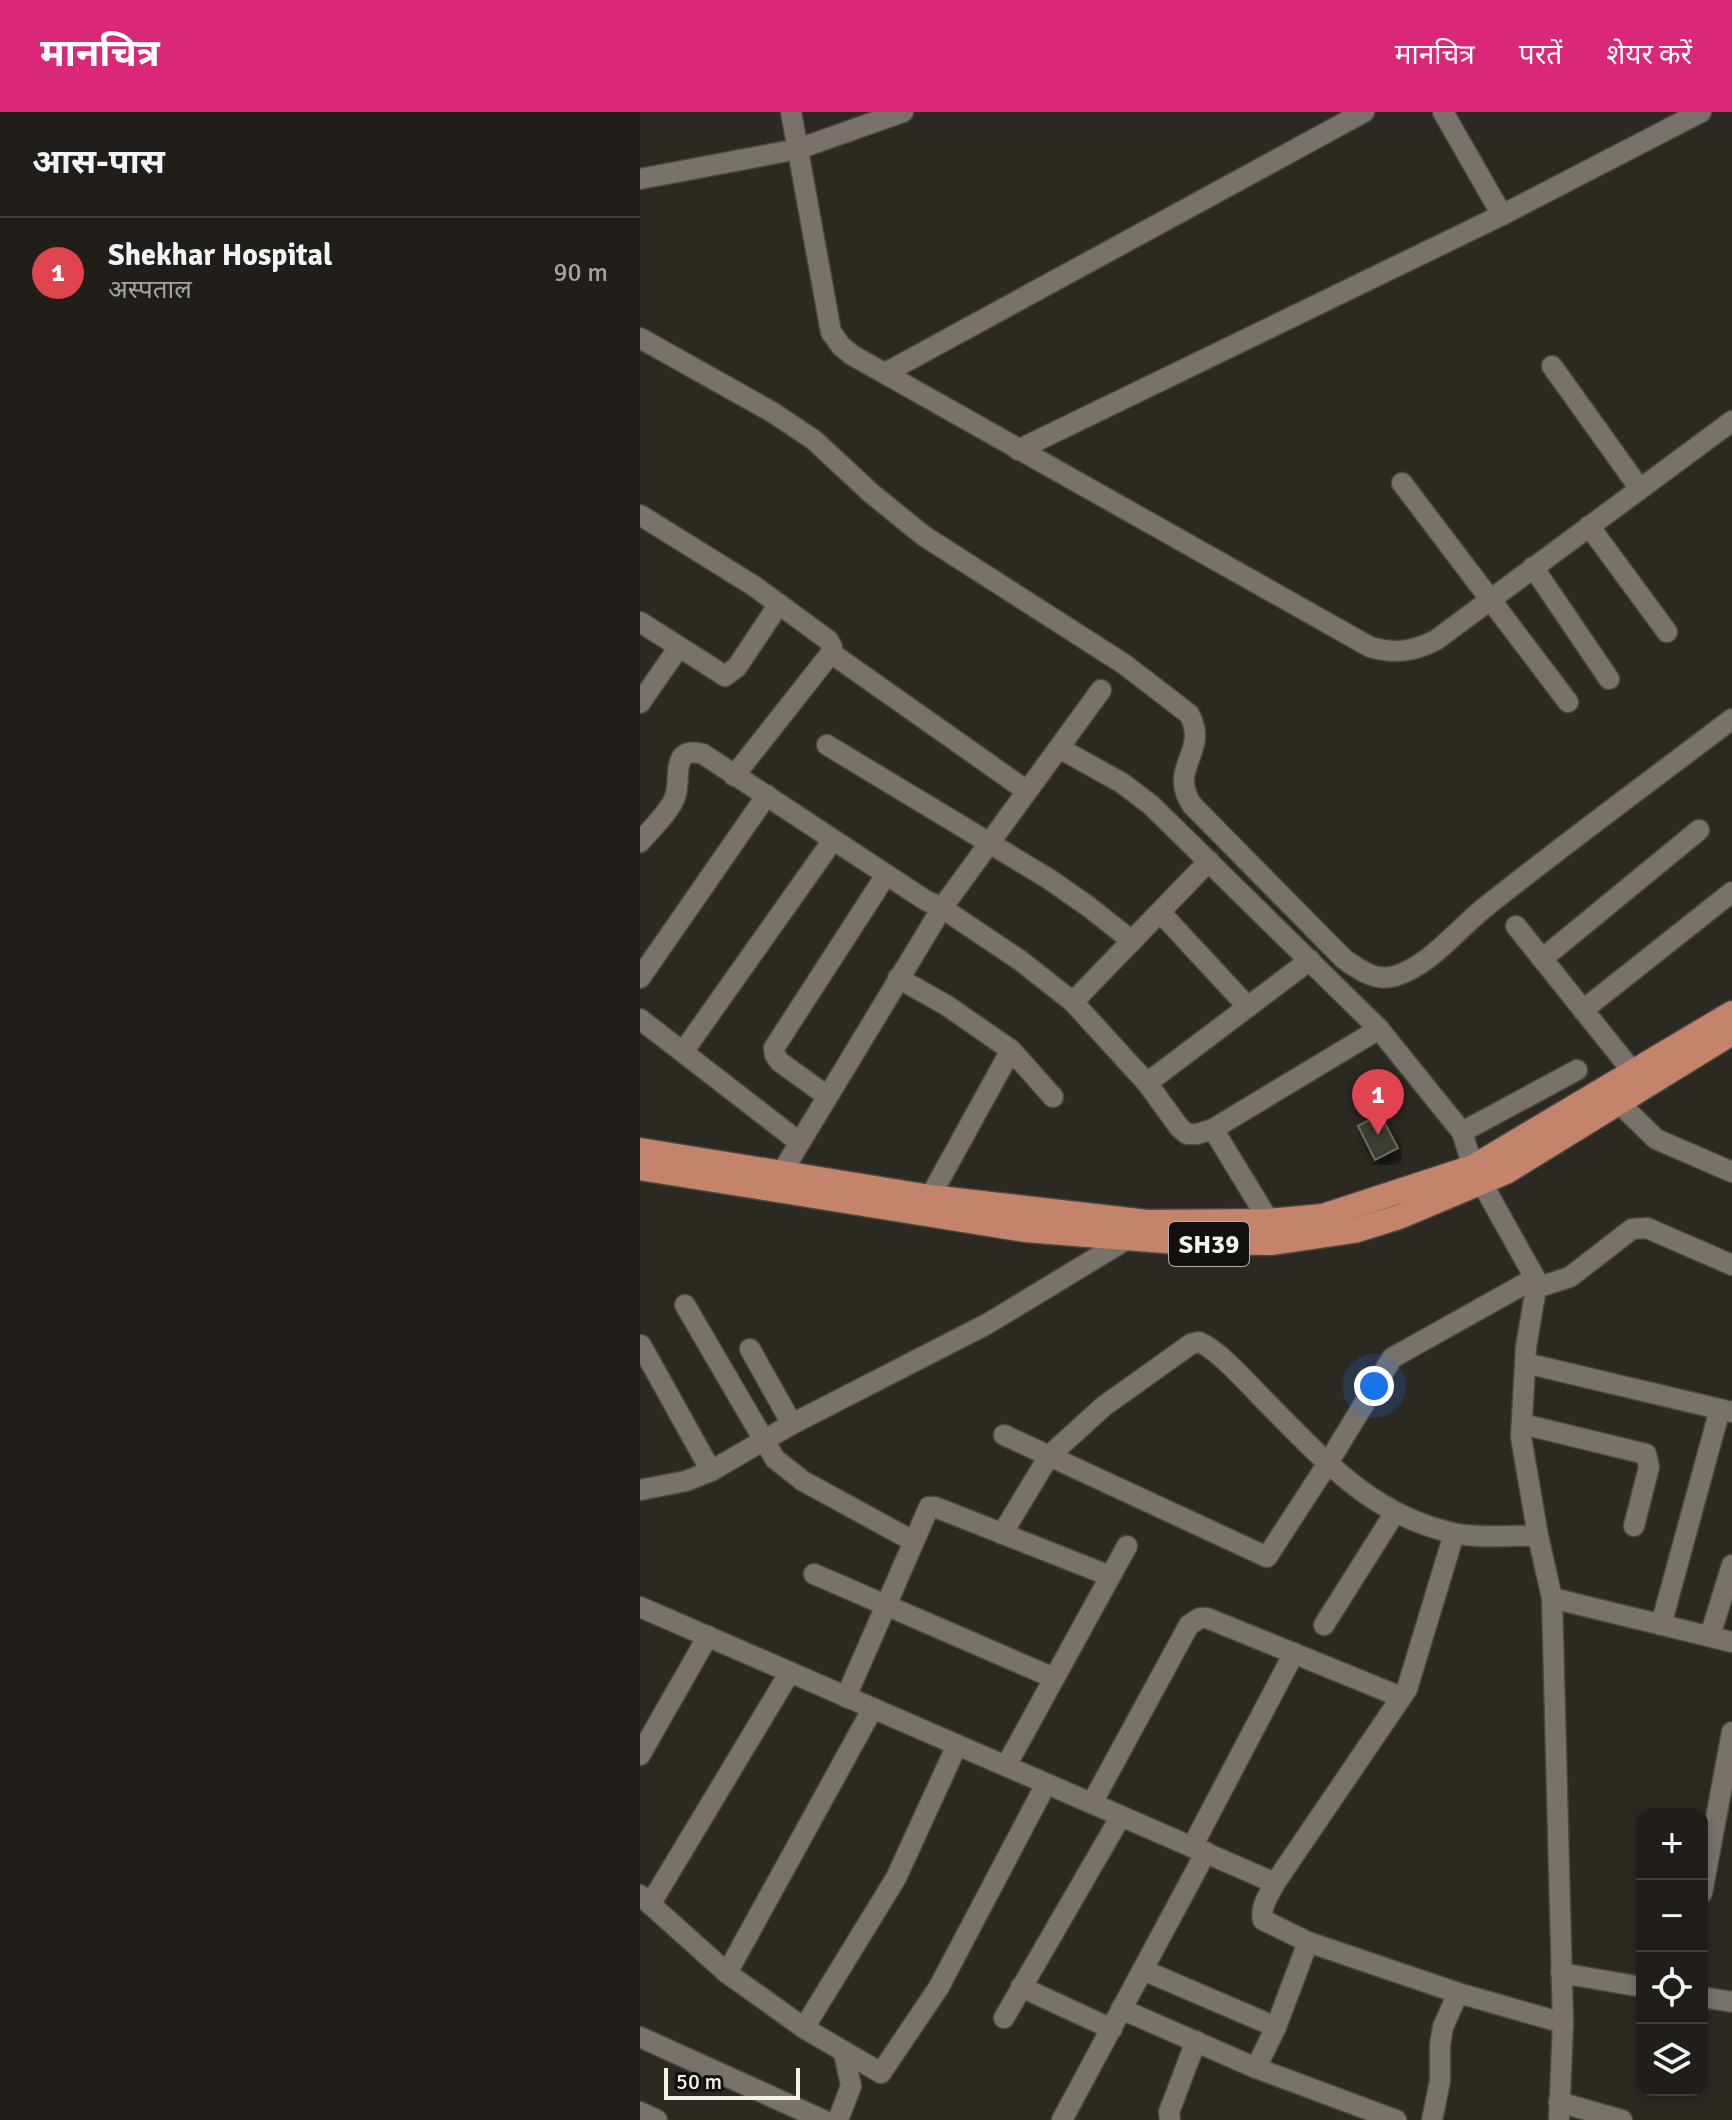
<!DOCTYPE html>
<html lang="hi">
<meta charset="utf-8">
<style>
:root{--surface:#211e1a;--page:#2d2b27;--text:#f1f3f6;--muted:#a2a2a2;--line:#3e3c39;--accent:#db2777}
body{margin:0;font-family:Signika,"Noto Sans Devanagari",sans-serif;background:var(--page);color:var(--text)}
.controls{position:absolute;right:24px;bottom:24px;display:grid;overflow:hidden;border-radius:16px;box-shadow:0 4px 12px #0003}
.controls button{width:72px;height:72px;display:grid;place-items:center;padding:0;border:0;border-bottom:2px solid var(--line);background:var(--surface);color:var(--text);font:40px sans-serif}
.scale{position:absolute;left:24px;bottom:20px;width:136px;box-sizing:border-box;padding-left:8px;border:4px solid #f5f2ee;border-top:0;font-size:22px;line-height:28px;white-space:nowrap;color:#f5f2ee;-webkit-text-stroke:6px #13110e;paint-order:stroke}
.you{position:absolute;left:734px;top:1274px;width:28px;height:28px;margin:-20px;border:6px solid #fff;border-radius:50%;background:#1a73e8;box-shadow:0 0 0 12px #1a73e833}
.badge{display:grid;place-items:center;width:52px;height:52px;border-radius:50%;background:var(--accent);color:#fff;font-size:26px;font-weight:700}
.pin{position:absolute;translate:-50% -66px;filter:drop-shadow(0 2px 4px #0008)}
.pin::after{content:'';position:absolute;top:42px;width:28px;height:24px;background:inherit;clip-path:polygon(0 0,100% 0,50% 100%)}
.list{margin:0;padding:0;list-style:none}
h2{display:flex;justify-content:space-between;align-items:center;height:104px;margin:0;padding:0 32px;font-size:34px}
h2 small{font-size:26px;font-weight:400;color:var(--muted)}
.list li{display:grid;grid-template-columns:52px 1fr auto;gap:24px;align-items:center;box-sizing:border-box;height:112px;padding:0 32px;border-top:2px solid var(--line)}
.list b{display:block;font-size:30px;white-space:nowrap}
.list p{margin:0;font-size:26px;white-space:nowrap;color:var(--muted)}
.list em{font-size:26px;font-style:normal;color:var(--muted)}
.icon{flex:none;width:44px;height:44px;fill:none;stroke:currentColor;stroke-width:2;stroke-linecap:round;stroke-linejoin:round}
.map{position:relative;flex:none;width:1092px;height:2008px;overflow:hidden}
header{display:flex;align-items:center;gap:48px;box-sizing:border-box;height:112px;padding:0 40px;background:var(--accent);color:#fff}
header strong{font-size:38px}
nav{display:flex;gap:44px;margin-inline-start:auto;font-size:28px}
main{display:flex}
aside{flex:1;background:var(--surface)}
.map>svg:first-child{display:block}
.building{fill:#3d3d36;stroke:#6b6b63;stroke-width:2;filter:url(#shadow)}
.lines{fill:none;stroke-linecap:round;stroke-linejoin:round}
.minor-casing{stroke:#4b4641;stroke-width:23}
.major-casing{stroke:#4b4641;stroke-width:27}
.minor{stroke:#78726b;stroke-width:20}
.major{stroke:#c4836b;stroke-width:24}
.labels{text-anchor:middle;stroke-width:7;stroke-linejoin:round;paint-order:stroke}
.shield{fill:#13110e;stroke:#b1aeab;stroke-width:2}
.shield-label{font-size:26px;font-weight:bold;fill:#f5f2ee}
</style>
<header>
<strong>मानचित्र</strong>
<nav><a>मानचित्र</a><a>परतें</a><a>शेयर करें</a></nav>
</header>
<main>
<aside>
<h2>आस-पास<small></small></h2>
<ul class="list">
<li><span class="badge" style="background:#e0444e">1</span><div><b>Shekhar Hospital</b><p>अस्पताल</p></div><em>90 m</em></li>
</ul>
</aside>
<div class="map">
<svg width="1092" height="2008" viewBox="0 0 1092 2008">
<defs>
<filter id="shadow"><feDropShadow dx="5" dy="9" stdDeviation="4" flood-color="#0009"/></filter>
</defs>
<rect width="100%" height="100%" fill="#2c2822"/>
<polygon class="building" points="740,1002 758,1036 735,1048 718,1014"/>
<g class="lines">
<defs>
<g id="minor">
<path d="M151,0L191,220L201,234L212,243L730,535C755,542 772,540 796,528L1092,309"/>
<polyline points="803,0 862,103"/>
<polyline points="0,67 158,37 263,0"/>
<path d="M0,226L132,300L174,328L231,381L284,424L484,552L549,602C570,640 527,655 552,693L705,848C720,858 736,870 755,864C789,854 816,819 843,797C924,732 1009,670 1092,607"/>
<polyline points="912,254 1000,377"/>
<polyline points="247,260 724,0"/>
<polyline points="378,338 862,103 1061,0"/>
<polyline points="762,371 928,590"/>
<polyline points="0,403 114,474 188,528 192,535 191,541 94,664"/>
<polyline points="949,414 1027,520"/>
<polyline points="893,455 969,567"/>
<polyline points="0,510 85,564 97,555 139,492"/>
<polyline points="191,541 387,679"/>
<polyline points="0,591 39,535"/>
<polyline points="187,633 409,767 449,795 492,829"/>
<polyline points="419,636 482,671 511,693 739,917"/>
<path d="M0,730C11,717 29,701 35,685C42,667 29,633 63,642L285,788L302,796L381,849L433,890L507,971L539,1015L547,1022H557L573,1017L739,917L822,1020L833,1055L895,1166L896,1176L886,1235L881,1325L898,1424L912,1486L923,1911L919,2008"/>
<polyline points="520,800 608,895"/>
<polyline points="876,814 1001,970"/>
<polyline points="902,847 1059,718"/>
<polyline points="0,866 127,683"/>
<polyline points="258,866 306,893 371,938"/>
<polyline points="433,890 569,749"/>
<polyline points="943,898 1092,780"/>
<polyline points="0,907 159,1030"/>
<polyline points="43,940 193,728"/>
<polyline points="507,971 670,848"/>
<polyline points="187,984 140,950 135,943 134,936 246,763"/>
<polyline points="980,992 1016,1027 1092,1060"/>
<polyline points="573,1017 629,1109"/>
<polyline points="822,1020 937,958"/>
<polyline points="142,1060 302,796 461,578"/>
<polyline points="290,1085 371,938 413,985"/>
<polyline points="896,1176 930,1165 992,1117 1007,1116 1092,1153"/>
<polyline points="45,1193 135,1347 163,1369 273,1429"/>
<polyline points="1,1233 71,1359"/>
<polyline points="110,1237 152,1312"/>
<polyline points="885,1251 1092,1300"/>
<polyline points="882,1312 1006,1342 1009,1355 994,1414"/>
<polyline points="364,1323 627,1445 688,1351 752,1246 895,1166"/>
<polyline points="0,1378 46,1369 71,1359 152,1312 347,1212 489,1126"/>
<path d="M362,1422L409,1344L464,1294L551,1232L559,1230C579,1238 610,1274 626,1290C683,1347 731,1403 813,1421C839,1427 871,1423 898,1424"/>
<polyline points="174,1462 414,1566"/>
<polyline points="912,1486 1092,1530"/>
<path d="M0,1495L635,1771C629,1783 620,1794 623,1808L668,1830L818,1881L923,1911"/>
<polyline points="684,1513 754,1402"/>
<polyline points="1021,1513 1080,1297"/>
<polyline points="1070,1524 1092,1453"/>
<polyline points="206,1585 289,1395 295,1395 470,1464"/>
<polyline points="0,1643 68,1524"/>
<polyline points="366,1654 487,1434"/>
<polyline points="452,1691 549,1513 560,1506 567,1506 761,1585"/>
<polyline points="552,1735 654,1541"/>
<polyline points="635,1771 767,1577 814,1422"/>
<polyline points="1062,1781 1092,1620"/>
<polyline points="0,1783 87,1861 164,1916 241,1961 299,1875 406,1672"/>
<polyline points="11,1791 150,1560"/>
<polyline points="503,1858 636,1915"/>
<polyline points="87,1861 233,1596"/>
<polyline points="921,1861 1002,1875"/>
<polyline points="381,1875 472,1917"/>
<polyline points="1062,1885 1092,1890"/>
<polyline points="481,1897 616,1956 756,2008"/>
<polyline points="364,1906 481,1704"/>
<polyline points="164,1916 256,1766 317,1633"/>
<polyline points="0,1925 183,2008"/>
<polyline points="616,1956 636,1915 668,1830"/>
<polyline points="919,1990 982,2008"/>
<polyline points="0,2000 17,2008"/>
<polyline points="198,2008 211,1974 204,1941"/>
<polyline points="422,2008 566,1740"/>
<polyline points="530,2008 529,2000 556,1929"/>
<polyline points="792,2008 800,1969 800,1933 803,1915 818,1881"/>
</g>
<g id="major">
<polyline points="0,1038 290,1085 507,1110 629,1109 683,1104 833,1055 1092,901"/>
<polyline points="0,1056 385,1118 536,1130 632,1131 714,1119 759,1105 866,1060 1092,921"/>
</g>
</defs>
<use href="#minor" class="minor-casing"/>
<use href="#major" class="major-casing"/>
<use href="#minor" class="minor"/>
<use href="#major" class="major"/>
</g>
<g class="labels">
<rect class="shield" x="529" y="1110" width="80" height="44" rx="6"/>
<g class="shield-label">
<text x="569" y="1141">SH39</text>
</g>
</g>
</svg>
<div class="controls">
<button>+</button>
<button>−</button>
<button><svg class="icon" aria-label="locate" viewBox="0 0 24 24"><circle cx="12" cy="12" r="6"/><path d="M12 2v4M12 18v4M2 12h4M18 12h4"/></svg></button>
<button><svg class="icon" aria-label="layers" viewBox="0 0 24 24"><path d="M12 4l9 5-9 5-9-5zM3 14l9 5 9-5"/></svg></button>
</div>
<div class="scale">50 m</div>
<div class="you"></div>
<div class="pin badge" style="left:738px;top:1023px;background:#e0444e">1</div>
</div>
</main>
